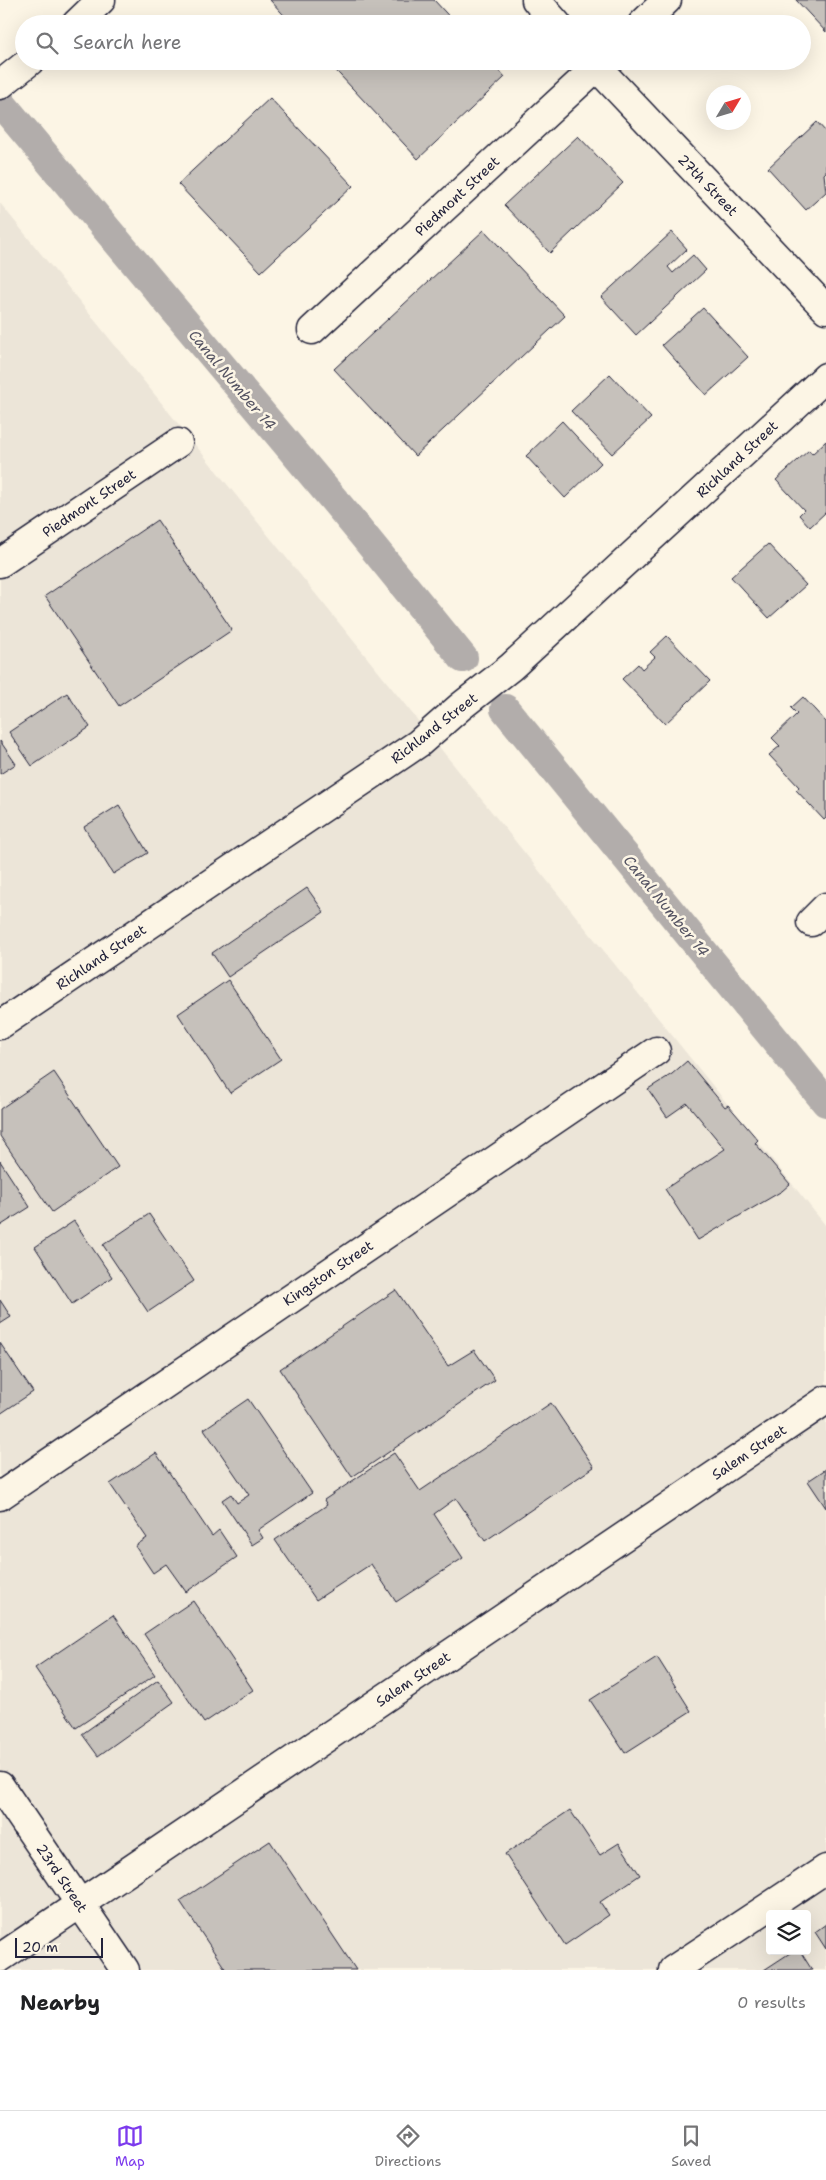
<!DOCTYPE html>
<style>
:root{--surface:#fff;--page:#f2f2f2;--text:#202124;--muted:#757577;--line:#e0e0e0;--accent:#7c3aed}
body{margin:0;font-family:"Shantell Sans",sans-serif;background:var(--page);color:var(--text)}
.controls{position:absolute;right:15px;bottom:15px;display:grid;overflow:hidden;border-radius:5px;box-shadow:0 5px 20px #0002}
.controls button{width:45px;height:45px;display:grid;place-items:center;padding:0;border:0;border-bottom:1px solid var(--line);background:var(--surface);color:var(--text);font:25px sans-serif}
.compass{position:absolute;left:706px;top:85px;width:45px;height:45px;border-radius:50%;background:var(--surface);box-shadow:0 5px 20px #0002;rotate:52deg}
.scale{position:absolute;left:15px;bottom:12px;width:88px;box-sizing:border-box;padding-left:5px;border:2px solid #22223b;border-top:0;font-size:14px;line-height:18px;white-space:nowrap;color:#22223b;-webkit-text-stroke:4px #fcf5e5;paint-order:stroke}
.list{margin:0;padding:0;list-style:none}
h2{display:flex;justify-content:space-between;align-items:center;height:65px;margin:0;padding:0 20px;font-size:21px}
h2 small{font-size:16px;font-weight:400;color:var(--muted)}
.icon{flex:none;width:28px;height:28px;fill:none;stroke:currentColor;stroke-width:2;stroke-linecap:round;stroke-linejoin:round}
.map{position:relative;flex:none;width:826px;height:1970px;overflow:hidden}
.search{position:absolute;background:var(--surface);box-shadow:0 5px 20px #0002;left:15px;right:15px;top:15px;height:55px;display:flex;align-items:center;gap:12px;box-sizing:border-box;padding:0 18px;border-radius:28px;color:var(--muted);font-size:19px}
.sheet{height:140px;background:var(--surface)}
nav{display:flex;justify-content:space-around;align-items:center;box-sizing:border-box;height:70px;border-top:1px solid var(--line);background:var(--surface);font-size:14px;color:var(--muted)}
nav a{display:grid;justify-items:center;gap:2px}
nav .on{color:var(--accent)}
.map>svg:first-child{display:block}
.built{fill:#ece5d8;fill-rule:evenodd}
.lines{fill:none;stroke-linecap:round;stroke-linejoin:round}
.canal{stroke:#b2adab;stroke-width:30}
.building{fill:#c6c1bb;stroke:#22223b}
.minor-casing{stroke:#22223b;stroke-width:31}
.minor{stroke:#fcf5e5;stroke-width:28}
.labels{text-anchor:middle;stroke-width:5;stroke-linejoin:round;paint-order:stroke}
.street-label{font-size:14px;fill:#22223b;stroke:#fcf5e5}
.water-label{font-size:15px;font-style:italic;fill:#545362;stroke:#fcf5e5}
</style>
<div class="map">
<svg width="826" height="1970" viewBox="0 0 826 1970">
<rect width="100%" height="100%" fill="#fcf5e5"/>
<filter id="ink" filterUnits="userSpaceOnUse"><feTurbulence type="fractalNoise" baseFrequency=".02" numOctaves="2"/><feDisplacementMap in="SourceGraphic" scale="10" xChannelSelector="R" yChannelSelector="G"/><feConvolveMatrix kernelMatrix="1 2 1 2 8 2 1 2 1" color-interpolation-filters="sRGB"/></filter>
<g filter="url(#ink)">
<path class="built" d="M0,203L826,1226V1970H0ZM770,1914H807V1951H770Z"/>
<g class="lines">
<g class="canal">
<polyline points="0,102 355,525 463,658"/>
<polyline points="505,709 826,1102"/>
</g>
</g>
<g class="building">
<polygon points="270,0 434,0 456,24 292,24"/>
<polygon points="796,0 826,0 826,32"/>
<polygon points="327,61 491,61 505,77 418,159"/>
<polygon points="270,98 353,186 261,272 178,184"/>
<polygon points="817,122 826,132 826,172 824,174 826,192 806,210 768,168"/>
<polygon points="578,136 623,183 550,253 504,205"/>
<polygon points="484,230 565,316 415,456 334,369"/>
<polygon points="672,232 687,249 668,267 673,273 693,255 706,270 636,335 601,297"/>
<polygon points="703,308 748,357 706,395 662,345"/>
<polygon points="610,374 651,418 612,454 571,411"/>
<polygon points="562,421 601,463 565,498 526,456"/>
<polygon points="826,441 826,512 810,527 799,515 804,510 776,480 809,450 812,454"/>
<polygon points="157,520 232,630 119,706 45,596"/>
<polygon points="768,544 806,585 769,618 731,577"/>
<polygon points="667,636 710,681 665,724 622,679 638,664 642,669 655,657 650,652"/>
<polygon points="67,693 90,727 32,766 9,732"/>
<polygon points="803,697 826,722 826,818 824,820 796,790 799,787 769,755 780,746 772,738 797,714 791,708"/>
<polygon points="0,741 16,764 0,774"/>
<polygon points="119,805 148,853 113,874 84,827"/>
<polygon points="307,888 324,912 228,977 212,953"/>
<polygon points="228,980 281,1059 230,1093 178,1014"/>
<polygon points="687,1061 725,1107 728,1105 758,1140 755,1143 790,1184 782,1191 698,1240 665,1189 725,1149 687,1103 667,1117 648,1089 672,1074"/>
<polygon points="54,1072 118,1167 52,1212 0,1136 0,1109"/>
<polygon points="0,1161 30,1207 0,1226"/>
<polygon points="149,1214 194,1281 148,1312 103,1245"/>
<polygon points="74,1221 112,1277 72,1304 35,1247"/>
<polygon points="396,1290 448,1366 474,1350 495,1380 352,1477 280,1369"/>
<polygon points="0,1300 11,1317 0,1324"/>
<polygon points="0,1343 33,1392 0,1414"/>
<polygon points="248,1399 312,1493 258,1530 263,1538 252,1545 222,1500 231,1494 237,1503 249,1495 204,1429"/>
<polygon points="551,1403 594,1467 485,1541 456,1498 434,1514 463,1558 396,1602 371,1564 316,1600 275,1540 327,1505 324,1500 394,1453 420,1491"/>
<polygon points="156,1453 212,1536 219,1530 237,1557 186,1592 166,1564 153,1573 135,1546 147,1538 110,1484"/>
<polygon points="826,1469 826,1508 808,1481"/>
<polygon points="193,1601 253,1690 204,1723 144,1634"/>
<polygon points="113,1615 155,1675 76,1728 35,1668"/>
<polygon points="657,1657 691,1711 625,1753 590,1700"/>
<polygon points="158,1680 174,1702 98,1756 82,1734"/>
<polygon points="570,1810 600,1855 619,1843 640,1875 600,1902 609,1915 565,1945 505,1854"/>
<polygon points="270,1841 356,1970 226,1970 180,1901"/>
<polygon points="826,1924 826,1949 815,1932"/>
<polygon points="793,1951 800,1951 812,1970 764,1970"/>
</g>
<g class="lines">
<defs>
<g id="minor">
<polyline points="536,0 557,24"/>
<polyline points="76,24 101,0"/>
<polyline points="642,24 667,0"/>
<polyline points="591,61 826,309"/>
<polyline points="0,85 30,61"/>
<polyline points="312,330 603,61"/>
<polyline points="0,563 178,443"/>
<polyline points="811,922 826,907"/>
<polyline points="0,1025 419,743 460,707 511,667 826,377"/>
<polyline points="0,1496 656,1051"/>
<polyline points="0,1786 125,1970"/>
<polyline points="0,1958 826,1400"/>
<polyline points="673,1970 826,1869"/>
</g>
</defs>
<use href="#minor" class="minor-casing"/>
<use href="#minor" class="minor"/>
</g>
</g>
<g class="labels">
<g class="street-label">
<text transform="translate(708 185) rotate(46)" y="5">27th Street</text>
<text transform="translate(457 196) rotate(-43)" y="5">Piedmont Street</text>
<text transform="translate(737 459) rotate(-43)" y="5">Richland Street</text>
<text transform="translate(89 503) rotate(-34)" y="5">Piedmont Street</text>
<text transform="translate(434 728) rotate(-38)" y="5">Richland Street</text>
<text transform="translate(101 957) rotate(-34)" y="5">Richland Street</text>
<text transform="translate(328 1273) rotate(-34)" y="5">Kingston Street</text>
<text transform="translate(749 1452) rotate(-34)" y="5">Salem Street</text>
<text transform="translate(413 1679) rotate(-34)" y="5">Salem Street</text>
<text transform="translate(62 1878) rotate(56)" y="5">23rd Street</text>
</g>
<g class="water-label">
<text transform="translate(232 380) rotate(50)" y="5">Canal Number 14</text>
<text transform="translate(666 906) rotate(51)" y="5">Canal Number 14</text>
</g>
</g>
</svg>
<div class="controls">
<button><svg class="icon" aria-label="layers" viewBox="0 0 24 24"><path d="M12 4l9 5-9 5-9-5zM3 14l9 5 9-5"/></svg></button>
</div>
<svg class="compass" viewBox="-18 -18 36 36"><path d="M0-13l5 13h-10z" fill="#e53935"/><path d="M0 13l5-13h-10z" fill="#757577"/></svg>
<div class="scale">20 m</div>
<div class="search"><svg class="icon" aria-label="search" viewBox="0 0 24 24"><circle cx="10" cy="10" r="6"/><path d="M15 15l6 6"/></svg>Search here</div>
</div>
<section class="sheet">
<h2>Nearby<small>0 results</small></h2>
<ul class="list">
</ul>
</section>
<nav>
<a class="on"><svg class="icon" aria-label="map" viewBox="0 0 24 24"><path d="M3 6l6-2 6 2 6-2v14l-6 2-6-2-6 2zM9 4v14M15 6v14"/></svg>Map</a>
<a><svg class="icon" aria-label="directions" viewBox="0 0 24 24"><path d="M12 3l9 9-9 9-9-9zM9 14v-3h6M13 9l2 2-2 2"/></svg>Directions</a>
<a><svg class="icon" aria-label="saved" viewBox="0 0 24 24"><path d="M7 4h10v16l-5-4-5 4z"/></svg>Saved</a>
</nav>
